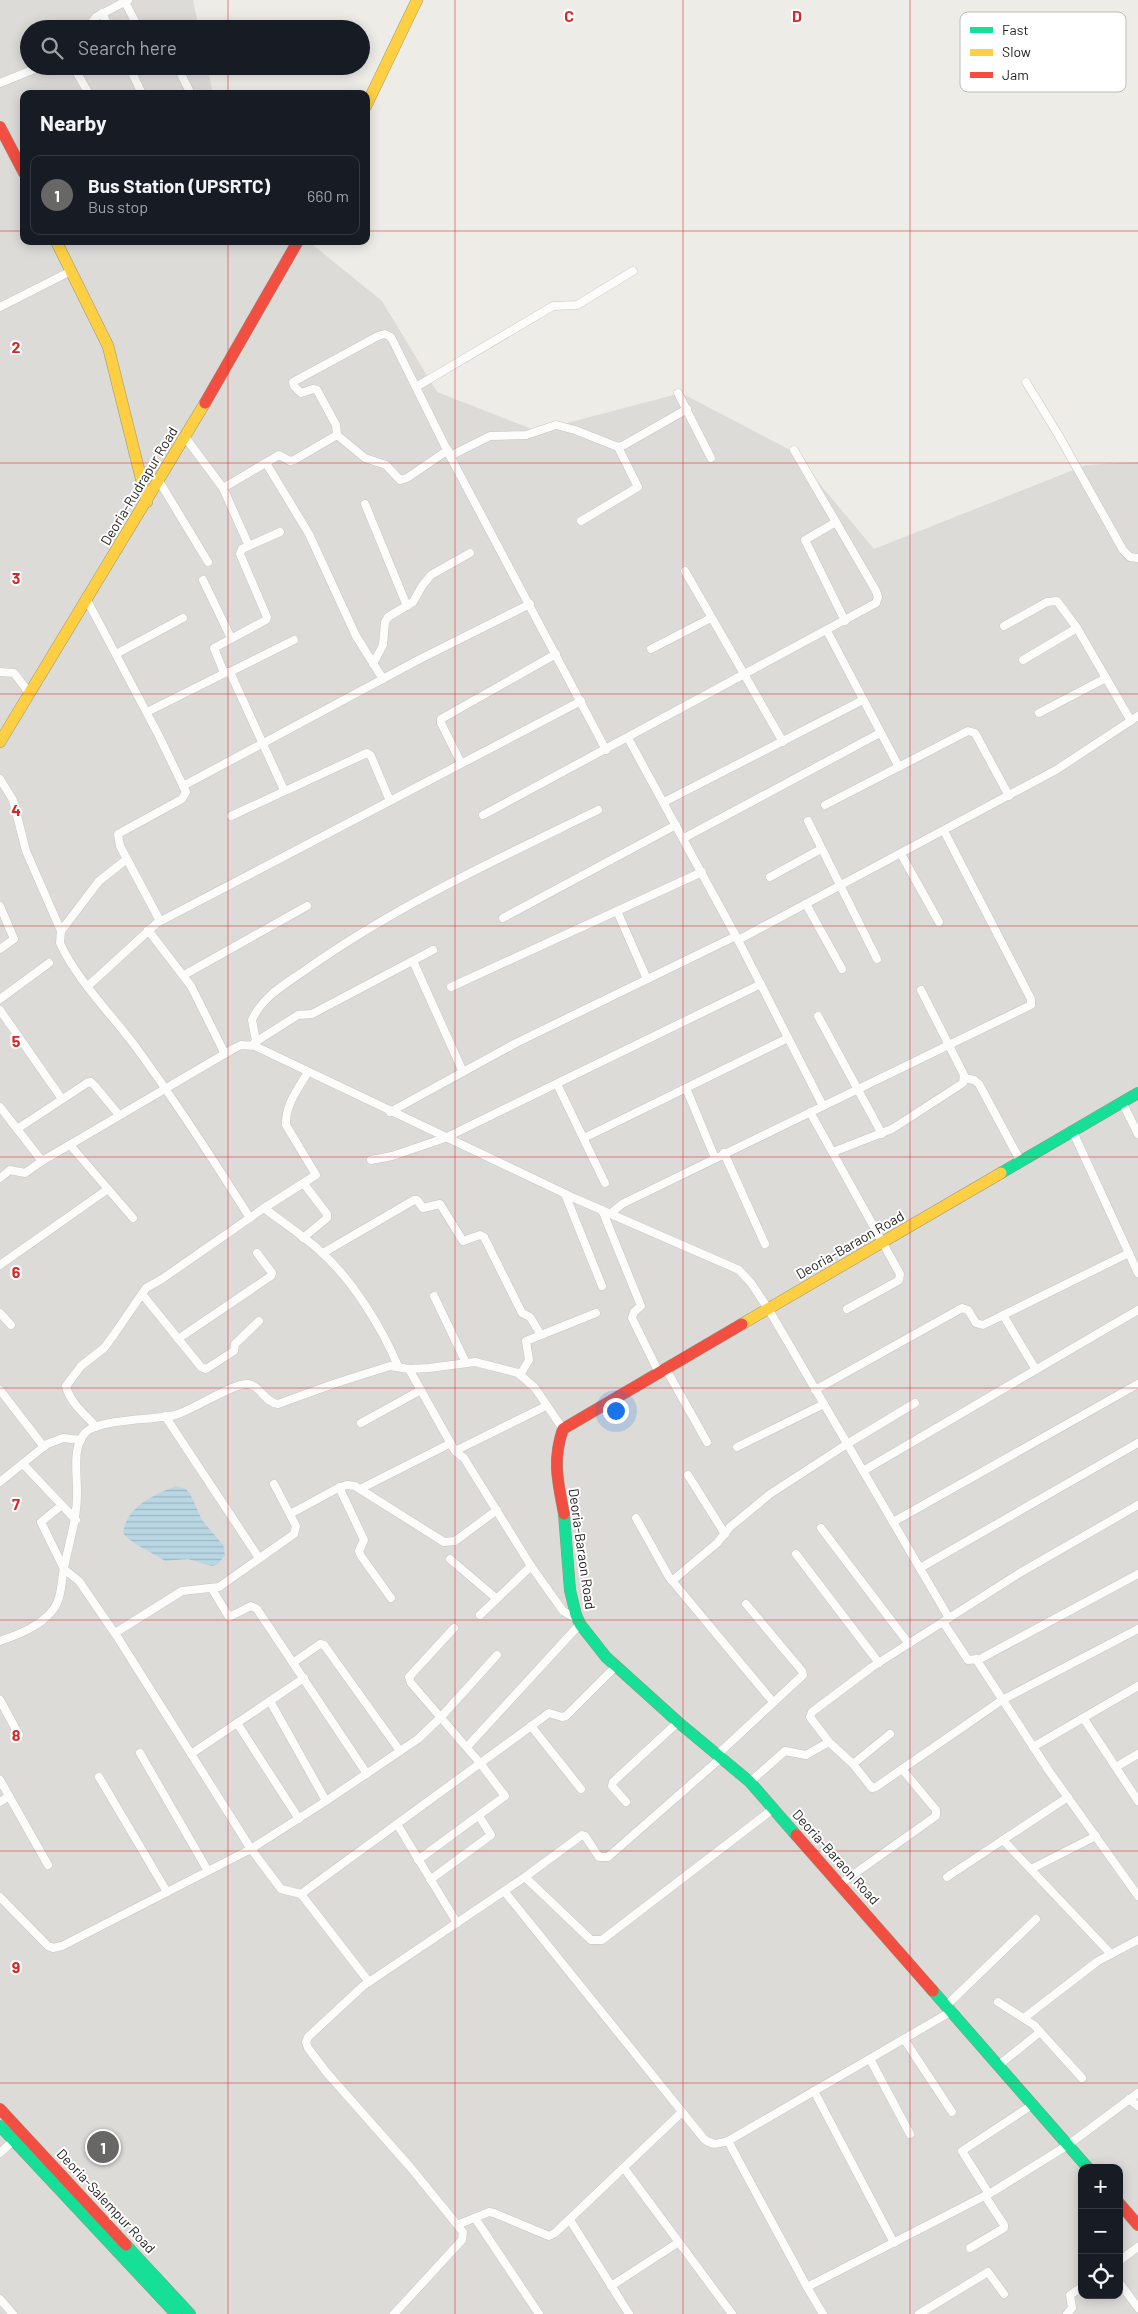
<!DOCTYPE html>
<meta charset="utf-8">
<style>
:root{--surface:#171b24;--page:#242831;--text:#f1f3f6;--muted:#9ea1a6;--line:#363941;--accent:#676765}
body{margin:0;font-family:Barlow,sans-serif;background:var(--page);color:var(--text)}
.controls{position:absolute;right:15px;bottom:15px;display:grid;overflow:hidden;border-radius:10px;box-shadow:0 2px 12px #0003}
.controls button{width:45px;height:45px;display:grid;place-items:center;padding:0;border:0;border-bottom:1px solid var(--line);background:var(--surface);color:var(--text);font:25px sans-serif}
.you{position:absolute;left:615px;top:1410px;width:18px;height:18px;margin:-12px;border:4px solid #fff;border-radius:50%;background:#1a73e8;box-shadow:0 0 0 8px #1a73e833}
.badge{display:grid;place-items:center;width:32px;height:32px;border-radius:50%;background:var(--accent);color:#fff;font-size:16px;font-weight:700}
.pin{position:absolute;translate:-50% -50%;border:2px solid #fff;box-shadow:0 1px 5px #0006}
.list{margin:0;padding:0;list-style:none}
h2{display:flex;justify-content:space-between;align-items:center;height:65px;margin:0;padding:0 20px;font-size:21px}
h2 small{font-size:16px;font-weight:400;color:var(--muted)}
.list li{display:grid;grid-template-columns:32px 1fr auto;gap:15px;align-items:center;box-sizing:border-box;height:80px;margin:0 10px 10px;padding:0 10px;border:1px solid var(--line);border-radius:10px}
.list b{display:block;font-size:19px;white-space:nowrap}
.list p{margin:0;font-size:16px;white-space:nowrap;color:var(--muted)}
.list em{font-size:16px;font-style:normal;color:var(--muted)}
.icon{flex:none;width:28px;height:28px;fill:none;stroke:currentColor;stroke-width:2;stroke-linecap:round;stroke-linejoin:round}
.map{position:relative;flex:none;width:1138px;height:2314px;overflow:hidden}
.search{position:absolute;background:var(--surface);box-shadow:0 2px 12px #0003;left:20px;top:20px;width:350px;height:55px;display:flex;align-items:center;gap:12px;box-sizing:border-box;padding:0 18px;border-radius:28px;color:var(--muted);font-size:19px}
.panel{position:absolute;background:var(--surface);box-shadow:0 2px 12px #0003;left:20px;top:90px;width:350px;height:155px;border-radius:10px}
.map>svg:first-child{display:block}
.residential{fill:#dcdbd8;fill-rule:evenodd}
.water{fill:url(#water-rules)}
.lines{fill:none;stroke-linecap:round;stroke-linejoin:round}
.street-casing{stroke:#c6c6c3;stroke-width:9}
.fast-casing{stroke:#93987e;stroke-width:12}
.slow-casing{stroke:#93987e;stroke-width:12}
.jam-casing{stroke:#93987e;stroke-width:12}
.street{stroke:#fcfcfb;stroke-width:8}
.fast{stroke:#16e098;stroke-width:11}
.slow{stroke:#ffcf43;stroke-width:11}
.jam{stroke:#f24e42;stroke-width:11}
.grid{fill:none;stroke:#d62828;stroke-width:1;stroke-opacity:0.55}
.labels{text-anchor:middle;stroke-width:4;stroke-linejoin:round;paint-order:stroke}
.street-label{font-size:14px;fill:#1f1f1f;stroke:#fff}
.key{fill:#fff;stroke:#bcbcbc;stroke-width:1}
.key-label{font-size:14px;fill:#1f1f1f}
.grid-label{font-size:16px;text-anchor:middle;font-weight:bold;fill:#d62828;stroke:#fff;stroke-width:4;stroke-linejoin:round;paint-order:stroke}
</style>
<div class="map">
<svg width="1138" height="2314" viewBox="0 0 1138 2314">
<defs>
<pattern id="water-rules" width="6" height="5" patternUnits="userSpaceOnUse" patternTransform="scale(1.25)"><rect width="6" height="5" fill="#b8d6e3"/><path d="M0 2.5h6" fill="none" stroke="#9eb7c2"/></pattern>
</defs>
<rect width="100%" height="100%" fill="#edece7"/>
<path class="residential" d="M0,0H193L199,29H29V66H207L213,94H24V241H308L382,301L437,392L537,431L681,393L792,451L874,549L1086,465L1138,462V2314H0ZM1082,2168H1119V2295H1082Z"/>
<path class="water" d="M176,1486L186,1489L190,1494L202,1520L223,1545L225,1555L218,1564L212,1566L188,1559L165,1561C152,1552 131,1544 123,1533C127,1506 154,1495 176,1486Z"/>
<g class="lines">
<defs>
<g id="street">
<polyline points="125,2 139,29"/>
<polyline points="102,13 110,29"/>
<polyline points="87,29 96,17 128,0"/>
<polyline points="73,66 89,94"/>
<polyline points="129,66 142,94"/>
<polyline points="177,66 191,94"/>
<polyline points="0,83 42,66"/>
<polyline points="0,307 71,271"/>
<polyline points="1026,382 1059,436 1123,550 1130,557 1138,558"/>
<polyline points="416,387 553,306 577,305 633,271"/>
<polyline points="678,393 711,458"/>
<polyline points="337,435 365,458 386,465 400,480 407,478 448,450"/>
<polyline points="185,437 223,488 249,546"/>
<polyline points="450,456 490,436 526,435 556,425 575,430 618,447 624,445 687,409"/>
<polyline points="266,463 309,534 356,636 383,679"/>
<polyline points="159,481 208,562"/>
<polyline points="223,488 279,455 290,461 294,460 337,435 336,425 317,390 313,389 301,393 294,386 293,382 378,336 385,334 391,337 450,456 606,750"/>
<polyline points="365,504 407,606"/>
<polyline points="581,521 638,487 618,447"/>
<polyline points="836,522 805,540 845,621"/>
<polyline points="685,571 783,742"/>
<polyline points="203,580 231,638"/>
<polyline points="87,600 159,736 186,792 182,799 118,834 120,846 160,921"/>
<polyline points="1004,626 1047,602 1057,601 1077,628 1131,721"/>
<polyline points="827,631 899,767"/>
<polyline points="651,649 711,618"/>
<polyline points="116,654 183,618"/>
<polyline points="1023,660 1077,628"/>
<polyline points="373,664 383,645 385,622 388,617 413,602 422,586 431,575 470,553"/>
<polyline points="0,672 14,673 30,694"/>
<polyline points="230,672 294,640"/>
<polyline points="224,673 214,648 266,620 267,617 240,554 242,549 280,532"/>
<polyline points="147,712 227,672 230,672 284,790"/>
<polyline points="1039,713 1106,678"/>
<polyline points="628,738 738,940 823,1106"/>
<polyline points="461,763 441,723 441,719 556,654"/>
<polyline points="0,779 13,800 26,851 61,931"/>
<polyline points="183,786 420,659 530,604"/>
<polyline points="664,802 863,700"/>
<polyline points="825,805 968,731 975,733 1009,796"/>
<polyline points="483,815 876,603 878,597 876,591 794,450"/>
<polyline points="231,816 367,753 371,756 390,801"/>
<polyline points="808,821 877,959"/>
<polyline points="684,838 880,733"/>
<polyline points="901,854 939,922"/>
<path d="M127,859L99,881L61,931L60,943C76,979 114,1017 138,1050C178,1105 214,1161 250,1218"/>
<polyline points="770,877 821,849"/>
<polyline points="806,904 842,969"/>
<polyline points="0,906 14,939 0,949"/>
<polyline points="617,911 647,979"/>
<polyline points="503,918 676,825"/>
<polyline points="148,930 191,986 225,1054"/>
<polyline points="738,940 1056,770 1138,716"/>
<polyline points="413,961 463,1072"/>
<polyline points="184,975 307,906"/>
<polyline points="88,986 157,923 581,701"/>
<polyline points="451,987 702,872"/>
<polyline points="0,999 49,963"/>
<polyline points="0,1010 62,1099"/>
<polyline points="818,1016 882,1134"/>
<path d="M256,1041L252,1020C262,997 284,985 304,971C395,906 498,859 598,810"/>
<polyline points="254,1043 298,1015 312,1014 433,950"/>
<polyline points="964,1078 974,1080 979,1084 1021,1162"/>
<polyline points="557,1084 605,1183"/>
<polyline points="686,1088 715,1158"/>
<polyline points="1122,1102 1138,1134"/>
<polyline points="0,1107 42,1161 233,1049 241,1045 255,1046 574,1198 739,1270 751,1283 769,1310 949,1618"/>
<polyline points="390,1112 516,1043 736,936"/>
<polyline points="810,1112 900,1274 899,1280 896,1282 847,1309"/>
<polyline points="17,1129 87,1083 91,1082 95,1086 119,1115"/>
<polyline points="1073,1132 1138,1273"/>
<polyline points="584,1138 788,1038"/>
<polyline points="70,1145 133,1218"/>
<polyline points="833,1152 892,1129 963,1083 964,1075 921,990"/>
<polyline points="724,1153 765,1244"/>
<polyline points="371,1160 392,1156 445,1138 761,984"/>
<polyline points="0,1178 10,1170 25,1173 42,1161"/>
<polyline points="565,1194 602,1286"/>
<path d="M264,1208L316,1175L286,1125C285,1105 298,1089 308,1072"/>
<polyline points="602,1210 641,1306 634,1312 632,1318 659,1373"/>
<polyline points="610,1214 622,1204 1031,1005 1031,999 944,831"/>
<polyline points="303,1238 327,1218 327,1214 304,1184"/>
<polyline points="323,1253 414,1200 417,1200 423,1208 440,1204 463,1241 480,1235 484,1237 522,1313 530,1317 541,1335"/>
<polyline points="0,1265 108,1189"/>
<polyline points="142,1294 201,1367 206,1369 234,1351 235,1344 259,1321"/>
<polyline points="434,1296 466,1363"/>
<polyline points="0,1313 11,1325"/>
<polyline points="1003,1315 1036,1370"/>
<polyline points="178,1339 271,1276 272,1273 257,1253"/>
<polyline points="409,1369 455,1451 464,1458 531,1566 563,1611 577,1619"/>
<polyline points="666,1369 707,1442"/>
<polyline points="520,1375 529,1360 526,1341 596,1313"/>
<polyline points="0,1390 44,1447"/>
<polyline points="815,1390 962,1308 968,1310 976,1323 983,1325 1129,1253"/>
<polyline points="165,1416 259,1558"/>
<polyline points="361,1423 421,1390"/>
<path d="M96,1427C85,1414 70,1403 66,1386L81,1366L104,1348L113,1336L146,1288L162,1279L264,1208C282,1222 302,1235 319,1250C352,1279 381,1326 398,1366"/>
<polyline points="737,1447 824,1404"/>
<polyline points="455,1451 546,1406"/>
<polyline points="23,1464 76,1520"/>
<polyline points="863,1471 1138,1310"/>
<polyline points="688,1475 725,1534"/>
<polyline points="0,1482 47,1444 63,1438 81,1440"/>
<polyline points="339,1487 364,1540 359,1551 361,1556 391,1598"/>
<polyline points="360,1489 451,1443"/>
<polyline points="62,1505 41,1522 64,1569 79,1581 118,1638 251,1849 281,1889 301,1894 369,1982"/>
<polyline points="290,1514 340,1487 347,1485 355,1486 444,1542 455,1541 497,1510"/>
<polyline points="636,1518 669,1577 773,1702"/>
<polyline points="893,1522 1138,1384"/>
<polyline points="821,1528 909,1644"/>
<polyline points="796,1554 879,1663"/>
<polyline points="450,1559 497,1599"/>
<polyline points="920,1568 1138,1443"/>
<polyline points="672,1581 717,1543 730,1527 770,1494 847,1444 915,1403"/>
<polyline points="212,1589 229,1617 251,1606 257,1609 367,1774"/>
<polyline points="480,1615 531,1566"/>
<polyline points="943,1622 968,1660 980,1659 1138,1574"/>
<polyline points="115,1633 182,1591 219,1587 294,1534 296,1526 274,1484"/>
<path d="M0,1641C19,1634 39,1627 52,1611C62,1600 61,1582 64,1568C69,1542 78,1517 77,1490C77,1472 72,1445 86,1432C99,1419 155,1420 175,1415C192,1411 234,1382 248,1384C261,1386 264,1402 278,1404L336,1383L390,1366L409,1369L429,1368L475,1362L518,1373L535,1388L563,1429"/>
<polyline points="976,1659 1049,1771 1138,1896"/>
<polyline points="294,1662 320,1644 324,1645 400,1751"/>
<polyline points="0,1700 19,1735"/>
<polyline points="270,1701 326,1801"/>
<polyline points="1084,1719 1138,1801"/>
<polyline points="237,1723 299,1819"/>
<polyline points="531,1726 581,1789"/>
<polyline points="829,1742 810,1717 812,1712 872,1667 1018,1574 1138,1505"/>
<polyline points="467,1747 580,1624"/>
<polyline points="1033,1747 1138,1686"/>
<polyline points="140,1753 208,1871"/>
<polyline points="191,1754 304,1678"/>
<polyline points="717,1755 803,1675 802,1671 746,1604"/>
<polyline points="853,1764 872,1788 876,1787 1002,1700 1138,1629"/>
<polyline points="1116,1767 1138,1754"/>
<polyline points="99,1777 167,1892"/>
<polyline points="0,1780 48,1865"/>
<polyline points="750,1782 785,1751 806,1755 829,1742 853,1764 890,1734"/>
<polyline points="0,1802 9,1796"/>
<polyline points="626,1802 612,1786 613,1782 678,1722"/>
<polyline points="397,1824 457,1923"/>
<polyline points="1003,1840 1111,1954"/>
<polyline points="418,1860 505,1796 480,1763 411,1683 409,1677 454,1628"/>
<polyline points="1031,1869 1096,1836"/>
<polyline points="525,1877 582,1835 585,1836 599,1857 608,1857 721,1758"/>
<polyline points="947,1877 1068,1797"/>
<polyline points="430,1880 491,1835 479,1816"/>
<polyline points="840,1884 936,1816 936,1810 902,1769"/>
<path d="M504,1891L704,2139C713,2146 718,2144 728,2141"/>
<polyline points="301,1894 549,1713 562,1717 566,1716 616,1666"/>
<polyline points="0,1897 48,1946 53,1948 62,1946 251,1849 326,1801 418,1739 441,1717 497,1655"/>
<polyline points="998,2002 1034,2025 1082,2078"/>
<polyline points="947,2005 1036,1919"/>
<polyline points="1024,2018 1098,1961 1138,1940"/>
<polyline points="904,2039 952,2112"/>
<polyline points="870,2059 910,2134"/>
<polyline points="999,2065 1040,2032"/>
<polyline points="814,2091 894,2243"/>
<polyline points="1129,2099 1138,2106"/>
<polyline points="0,2153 14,2140"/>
<polyline points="624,2168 732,2314"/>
<polyline points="989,2194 962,2151 1032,2105"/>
<polyline points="475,2218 539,2314"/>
<polyline points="570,2220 629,2314"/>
<polyline points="457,2225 489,2212 494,2213 544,2234 549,2236 555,2233 682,2112"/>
<polyline points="970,2248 1004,2228 1004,2225 985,2196"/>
<polyline points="1119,2261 1138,2247"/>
<polyline points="1119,2282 1138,2308"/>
<polyline points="611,2286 679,2242"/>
<polyline points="807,2287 728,2141 952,2011"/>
<polyline points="0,2299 13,2314"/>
<polyline points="394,2314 462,2240 463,2232 411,2168 327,2073 308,2048 306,2042 308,2037 363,1986 525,1877 591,1940 602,1940 773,1809"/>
<polyline points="823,2314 807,2287 994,2191 1068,2145 1138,2093"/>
<polyline points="919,2314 988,2272 1004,2294"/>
<polyline points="1067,2314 1072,2308 1070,2295 1082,2287"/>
</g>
<g id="fast">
<polyline points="1001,1173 1138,1093"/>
<polyline points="564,1514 570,1590 576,1615 580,1624 606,1657 678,1722 750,1782 796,1835"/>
<polyline points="933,1991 1088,2168"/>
<polyline points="0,2126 176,2314"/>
<polyline points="126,2245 190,2314"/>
</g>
<g id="slow">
<polyline points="366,106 417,0"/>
<polyline points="56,241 108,346 147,502"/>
<polyline points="0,742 205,403"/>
<polyline points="742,1324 1001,1173"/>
</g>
<g id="jam">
<polyline points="0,127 24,173"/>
<polyline points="205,403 298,241"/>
<path d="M564,1514C558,1482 552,1461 563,1429L742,1324"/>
<polyline points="796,1835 933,1991"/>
<polyline points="0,2109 126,2245"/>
<polyline points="1119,2203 1138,2225"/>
</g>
</defs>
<use href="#street" class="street-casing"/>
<use href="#fast" class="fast-casing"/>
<use href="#slow" class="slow-casing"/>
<use href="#jam" class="jam-casing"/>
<use href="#street" class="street"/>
<use href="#fast" class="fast"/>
<use href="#slow" class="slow"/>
<use href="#jam" class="jam"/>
</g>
<path class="grid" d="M228,0V29M455,0V2314M683,0V2314M910,0V2314M228,66V94M0,231H24M366,231H1138M228,241V2314M0,463H1138M0,694H1138M0,926H1138M0,1157H1138M0,1388H1138M0,1620H1138M0,1851H1138M0,2083H1138"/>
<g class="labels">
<g class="street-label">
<text transform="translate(139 486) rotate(-59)" y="5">Deoria-Rudrapur Road</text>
<text transform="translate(850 1245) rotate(-30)" y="5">Deoria-Baraon Road</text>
<text transform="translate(582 1549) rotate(82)" y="5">Deoria-Baraon Road</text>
<text transform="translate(836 1857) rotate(48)" y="5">Deoria-Baraon Road</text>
<text transform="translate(106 2201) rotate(47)" y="5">Deoria-Salempur Road</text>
</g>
</g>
<rect x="960" y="12" width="166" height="80" rx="8" class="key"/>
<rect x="970" y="27" width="23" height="6" fill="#16e098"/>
<rect x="970" y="49" width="23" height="7" fill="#ffcf43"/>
<rect x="970" y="72" width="23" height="6" fill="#f24e42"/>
<g class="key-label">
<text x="1002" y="35">Fast</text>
<text x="1002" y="57">Slow</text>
<text x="1002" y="80">Jam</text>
</g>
<g class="grid-label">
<text x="569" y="22">C</text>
<text x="797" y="22">D</text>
<text x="16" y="353">2</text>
<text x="16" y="584">3</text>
<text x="16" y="816">4</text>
<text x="16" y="1047">5</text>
<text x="16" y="1278">6</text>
<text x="16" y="1510">7</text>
<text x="16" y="1741">8</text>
<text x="16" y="1973">9</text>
</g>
</svg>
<div class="controls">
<button>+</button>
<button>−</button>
<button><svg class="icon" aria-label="locate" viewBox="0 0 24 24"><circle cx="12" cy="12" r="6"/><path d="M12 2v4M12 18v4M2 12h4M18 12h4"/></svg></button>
</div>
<div class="you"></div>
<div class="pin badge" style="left:103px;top:2147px">1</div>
<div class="search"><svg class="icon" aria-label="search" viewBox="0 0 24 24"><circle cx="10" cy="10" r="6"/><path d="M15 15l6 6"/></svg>Search here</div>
<section class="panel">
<h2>Nearby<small></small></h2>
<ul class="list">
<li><span class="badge">1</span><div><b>Bus Station (UPSRTC)</b><p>Bus stop</p></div><em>660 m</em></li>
</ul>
</section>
</div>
